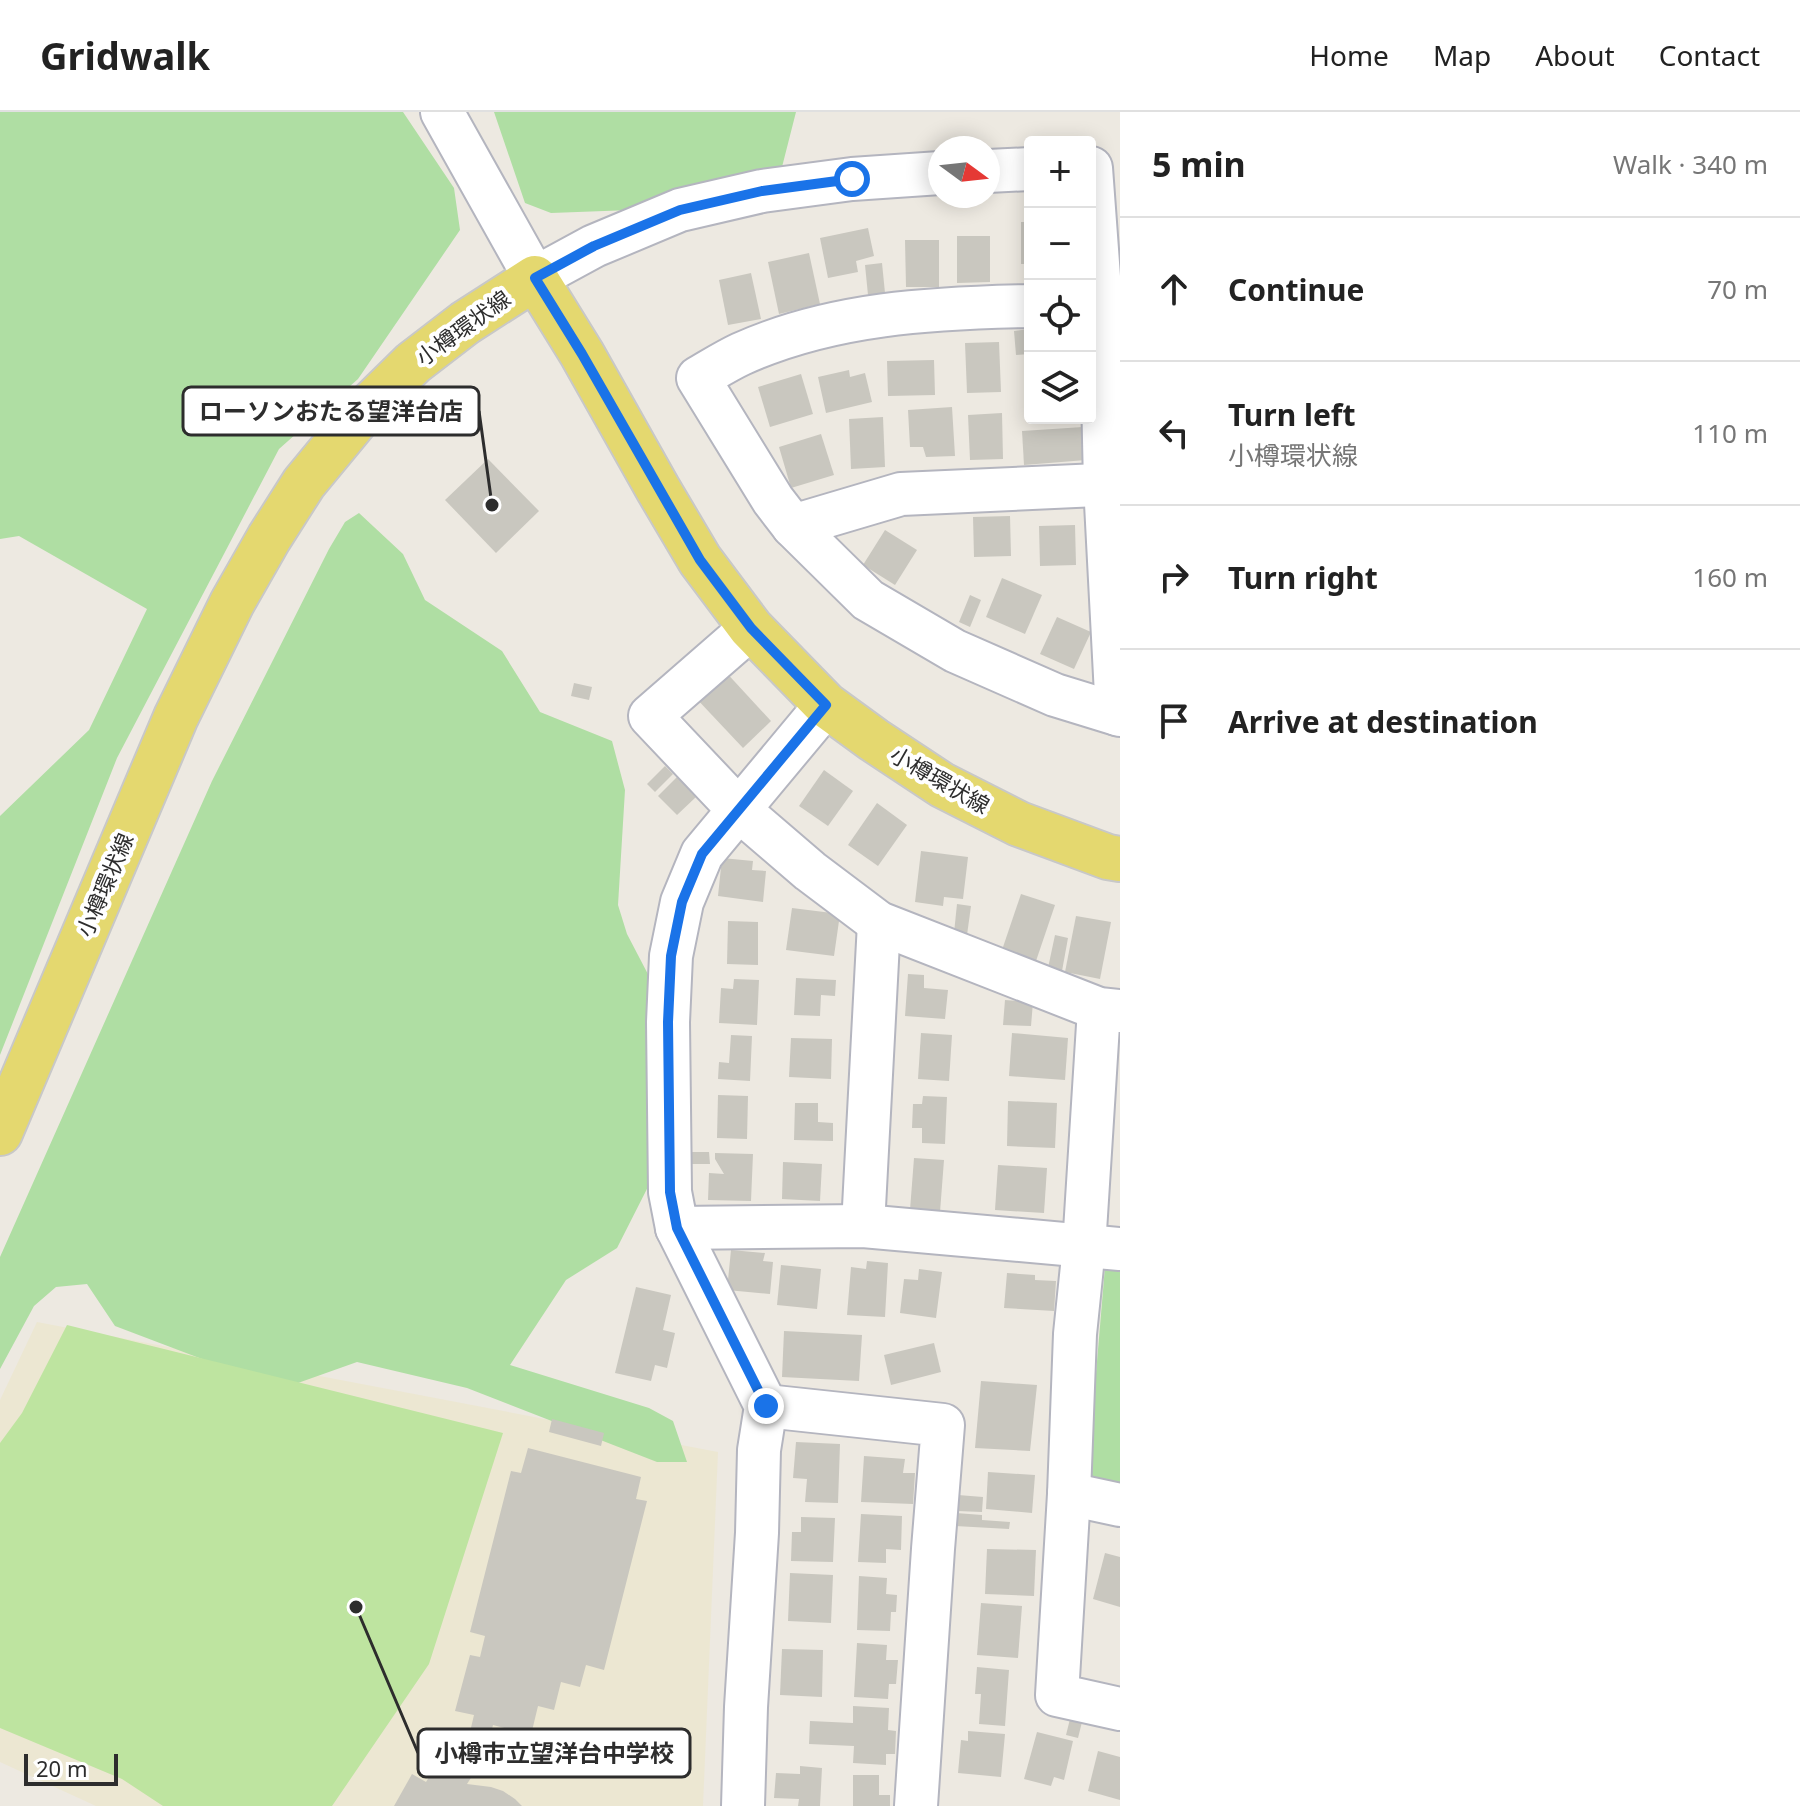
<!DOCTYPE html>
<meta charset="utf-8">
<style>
:root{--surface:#fff;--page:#f2f2f2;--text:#222;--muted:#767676;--line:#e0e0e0}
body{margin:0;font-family:"Noto Sans","Noto Sans JP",sans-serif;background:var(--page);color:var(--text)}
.controls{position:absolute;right:24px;top:24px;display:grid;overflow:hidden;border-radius:8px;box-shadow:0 4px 20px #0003}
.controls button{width:72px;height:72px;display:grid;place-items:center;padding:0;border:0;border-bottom:2px solid var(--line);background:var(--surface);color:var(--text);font:40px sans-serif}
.compass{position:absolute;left:928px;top:24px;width:72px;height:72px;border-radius:50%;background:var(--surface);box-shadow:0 4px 20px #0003;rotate:105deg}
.scale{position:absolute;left:24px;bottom:20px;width:94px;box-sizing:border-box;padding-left:8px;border:4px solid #2d2d2d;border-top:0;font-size:22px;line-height:28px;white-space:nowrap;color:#2d2d2d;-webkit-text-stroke:6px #fff;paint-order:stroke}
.stop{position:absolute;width:24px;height:24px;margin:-18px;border:6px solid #1a73e8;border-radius:50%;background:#fff}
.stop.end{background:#1a73e8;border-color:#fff;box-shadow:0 2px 8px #0008}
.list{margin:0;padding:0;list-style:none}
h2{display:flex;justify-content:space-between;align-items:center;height:104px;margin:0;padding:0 32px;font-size:34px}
h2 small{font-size:26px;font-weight:400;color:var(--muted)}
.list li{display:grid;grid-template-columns:52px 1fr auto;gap:24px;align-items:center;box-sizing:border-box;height:144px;padding:0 32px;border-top:2px solid var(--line)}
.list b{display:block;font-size:30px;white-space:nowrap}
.list p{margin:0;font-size:26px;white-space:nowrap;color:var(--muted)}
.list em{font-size:26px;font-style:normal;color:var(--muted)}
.icon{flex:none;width:44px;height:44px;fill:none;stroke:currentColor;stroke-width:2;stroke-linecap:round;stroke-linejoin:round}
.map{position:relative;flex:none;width:1120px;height:1694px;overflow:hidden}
header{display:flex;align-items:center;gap:48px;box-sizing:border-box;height:112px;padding:0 40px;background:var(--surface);border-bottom:2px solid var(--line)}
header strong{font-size:38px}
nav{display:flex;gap:44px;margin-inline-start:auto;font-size:28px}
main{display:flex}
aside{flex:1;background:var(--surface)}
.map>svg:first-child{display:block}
.education{fill:#ece7d2}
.green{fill:#afdea3}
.pitch{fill:#bee4a0}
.building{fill:#c9c7bf}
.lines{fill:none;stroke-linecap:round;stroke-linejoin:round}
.minor-casing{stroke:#b4b5bf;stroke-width:46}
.major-casing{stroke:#c8c8c8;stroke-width:48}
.minor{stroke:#fff;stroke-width:42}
.major{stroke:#e4d86f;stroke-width:44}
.route{stroke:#1a73e8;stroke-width:10}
.labels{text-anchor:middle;stroke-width:8;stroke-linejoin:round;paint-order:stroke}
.street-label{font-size:22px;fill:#2d2d2d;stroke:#fff}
.leader{fill:none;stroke:#2d2d2d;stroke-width:3}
.callout-dot{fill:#2d2d2d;stroke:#fff;stroke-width:3}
.callout{fill:#fff;stroke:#2d2d2d;stroke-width:3}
.callout-label{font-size:24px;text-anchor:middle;font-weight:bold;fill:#2d2d2d}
</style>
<header>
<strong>Gridwalk</strong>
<nav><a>Home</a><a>Map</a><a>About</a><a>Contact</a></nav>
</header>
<main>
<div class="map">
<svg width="1120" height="1694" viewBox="0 0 1120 1694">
<rect width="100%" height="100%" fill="#ede9e1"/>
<polygon class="education" points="37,1210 718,1340 703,1694 96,1694 0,1650 0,1288"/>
<g class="green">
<polygon points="0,0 403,0 454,76 460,118 358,267 279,337 117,646 0,943 0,704 89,618 147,497 19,424 0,427"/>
<polygon points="494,0 796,0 782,55 747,60 631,98 551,101 525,91"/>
<polygon points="359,401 403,442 425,488 502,539 540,600 612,629 625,678 618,793 627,822 651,868 652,1067 617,1136 566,1168 510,1253 649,1296 673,1309 687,1350 657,1350 467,1276 357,1250 281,1277 115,1214 87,1172 56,1175 34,1194 0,1257 0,1145 212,669 329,437 345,410"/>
<polygon points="1105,1155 1120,1156 1120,1376 1087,1368"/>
</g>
<polygon class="pitch" points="67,1213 503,1321 429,1552 332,1694 163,1694 122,1667 0,1616 0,1331 22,1301"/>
<g class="building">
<rect x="1021" y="110" width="9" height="42"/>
<polygon points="868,116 874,144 856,149 858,160 828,166 820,126"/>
<polygon points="957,124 990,124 990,170 957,171"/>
<polygon points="905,128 939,128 939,175 906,175"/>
<polygon points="809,141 820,192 779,202 768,150"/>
<polygon points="882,151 885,181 868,183 865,153"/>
<polygon points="751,161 761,207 728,213 719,168"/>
<polygon points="1029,217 1030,242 1016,243 1014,219"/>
<polygon points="999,230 1001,280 967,281 965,231"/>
<polygon points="934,248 935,283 888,284 887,249"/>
<polygon points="849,258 850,265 865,261 872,290 826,301 818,265"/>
<polygon points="801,262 813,302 770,315 758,275"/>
<polygon points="952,295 955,344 926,345 923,335 910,335 908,298"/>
<polygon points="1002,301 1003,347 970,348 968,303"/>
<polygon points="883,305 885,355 851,357 849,307"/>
<polygon points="1083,315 1086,348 1024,353 1022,319"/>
<polygon points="821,322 834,363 791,376 779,335"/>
<polygon points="488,347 539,399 496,441 445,388"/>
<polygon points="1010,404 1011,444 974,445 973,405"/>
<polygon points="1075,413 1076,453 1040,454 1039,414"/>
<polygon points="885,418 917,438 895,473 863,453"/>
<polygon points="1002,466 1042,483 1025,522 986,505"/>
<polygon points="970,483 981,488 970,515 959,510"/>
<polygon points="1057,505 1091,520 1074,557 1040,542"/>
<polygon points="723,557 771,609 743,636 694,584"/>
<polygon points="574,571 592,575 589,588 571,584"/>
<polygon points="665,654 673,662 655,680 647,672"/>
<polygon points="824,658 853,679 828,714 799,694"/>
<polygon points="677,665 696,685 677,703 658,684"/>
<polygon points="877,691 907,713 878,754 848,733"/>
<polygon points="921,739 968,745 963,787 944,785 943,794 915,790"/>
<polygon points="722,746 753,749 752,758 766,759 763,790 718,784"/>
<polygon points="1021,782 1055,793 1036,849 1002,838"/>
<polygon points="957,792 971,794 967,823 954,821"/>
<polygon points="792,796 840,802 834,844 786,838"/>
<polygon points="1076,804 1111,810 1100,867 1065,860"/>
<polygon points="728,809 758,810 758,853 727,852"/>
<polygon points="1055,823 1068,826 1062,859 1048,856"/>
<polygon points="908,862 924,863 924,876 948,878 945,907 905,904"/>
<polygon points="796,866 836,868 835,884 821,883 820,904 794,903"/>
<polygon points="734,867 759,868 757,913 719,911 721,876 733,877"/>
<polygon points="1005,888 1033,890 1031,914 1003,913"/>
<polygon points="921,921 952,923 949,969 918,967"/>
<polygon points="1012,921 1068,926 1065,968 1009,964"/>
<polygon points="731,923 752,924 750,969 718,967 719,950 729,951"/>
<polygon points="791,926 832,927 831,967 789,965"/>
<polygon points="718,983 748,984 747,1027 717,1026"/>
<polygon points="923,984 947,985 945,1032 922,1031 922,1016 912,1016 913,992 922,992"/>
<polygon points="1008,989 1057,991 1055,1036 1007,1034"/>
<polygon points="795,991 818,991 818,1010 833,1011 833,1029 794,1028"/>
<polygon points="687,1040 709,1040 710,1052 687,1052"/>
<polygon points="715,1041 753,1042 751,1089 708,1088 709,1061 724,1062 715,1047"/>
<polygon points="914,1046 944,1048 940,1100 910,1098"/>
<polygon points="783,1050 822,1052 820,1089 782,1087"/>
<polygon points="998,1053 1047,1056 1044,1101 995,1098"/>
<polygon points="731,1138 765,1141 763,1149 773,1150 770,1182 727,1178"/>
<polygon points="867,1149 888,1151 885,1205 847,1203 851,1155 866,1157"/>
<polygon points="781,1153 821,1157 817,1197 777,1193"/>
<polygon points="919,1157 942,1160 936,1206 900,1201 904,1167 918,1168"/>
<polygon points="1007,1161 1035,1163 1035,1168 1056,1169 1054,1199 1004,1196"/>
<polygon points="636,1175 671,1183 663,1218 675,1221 667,1256 655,1253 651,1269 615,1261"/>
<polygon points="784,1219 862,1223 859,1269 782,1265"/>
<polygon points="934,1231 941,1260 891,1273 884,1243"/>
<polygon points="981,1269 1037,1273 1030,1339 975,1336"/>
<polygon points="552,1307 604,1321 601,1334 549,1320"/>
<polygon points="796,1330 840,1332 838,1391 805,1390 807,1367 793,1366"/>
<polygon points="528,1336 641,1365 636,1387 647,1389 604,1558 586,1553 580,1575 561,1570 554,1598 538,1594 531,1623 493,1613 485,1644 467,1672 491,1675 503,1679 515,1687 522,1694 394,1694 412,1662 426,1670 436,1654 452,1663 465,1641 474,1603 455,1599 470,1543 480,1545 485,1524 470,1520 511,1359 521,1361"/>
<polygon points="864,1344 905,1347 903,1361 915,1361 913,1392 861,1390"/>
<polygon points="988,1360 1035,1363 1032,1401 986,1397"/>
<polygon points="958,1383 983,1385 982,1400 957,1399"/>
<polygon points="956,1401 982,1403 982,1408 1010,1410 1009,1417 955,1414"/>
<polygon points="861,1402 902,1404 901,1438 886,1437 886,1451 858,1450"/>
<polygon points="801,1405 835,1406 833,1450 791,1449 792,1420 801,1420"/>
<polygon points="987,1437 1036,1438 1034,1484 985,1482"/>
<polygon points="1105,1441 1120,1445 1120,1495 1093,1487"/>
<polygon points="790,1461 833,1463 831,1511 788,1509"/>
<polygon points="859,1464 887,1466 886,1482 897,1483 896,1500 891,1500 890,1519 857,1518"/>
<polygon points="981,1491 1022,1494 1018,1546 977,1543"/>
<polygon points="857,1531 887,1533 886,1548 898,1548 896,1572 889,1572 888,1587 854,1585"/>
<polygon points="782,1537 823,1538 822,1585 780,1583"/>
<polygon points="977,1555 1009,1558 1005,1614 979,1612 981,1582 975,1582"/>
<polygon points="853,1594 889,1596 888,1618 896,1619 895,1642 886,1642 886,1653 853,1651 854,1634 809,1632 810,1609 853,1611"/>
<polygon points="1070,1607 1082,1610 1078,1626 1066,1623"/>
<polygon points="968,1619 1005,1622 1001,1665 958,1661 961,1628 968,1629"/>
<polygon points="1037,1620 1073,1629 1064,1668 1054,1665 1051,1674 1024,1667"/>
<polygon points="1098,1639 1120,1645 1120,1688 1088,1679"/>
<polygon points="800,1654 822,1656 820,1694 798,1694 799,1687 774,1686 776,1661 800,1662"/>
<polygon points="853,1663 879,1663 879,1683 890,1683 890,1694 853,1694"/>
</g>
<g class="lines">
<defs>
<g id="minor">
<polyline points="442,0 535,166 594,134 680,98 762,79 852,67 940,61"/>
<polyline points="1091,56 1101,192 1105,372 1117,602"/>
<polyline points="988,59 1030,57"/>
<path d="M1030,194C932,196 832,201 741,242C726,249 712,258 698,266L773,388L793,414L868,488L955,539L1055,583L1120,603"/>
<polyline points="793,414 901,382 1120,372"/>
<polyline points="751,516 650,604 739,698 810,759 879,811 1099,897 1120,899"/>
<polyline points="1099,897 1084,1135 1075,1222 1069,1382 1057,1583 1120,1597"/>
<polyline points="863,1114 879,811"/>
<polyline points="677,1116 863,1114 1120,1137"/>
<polyline points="766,1294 943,1313 933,1437 916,1694"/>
<polyline points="1069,1382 1120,1393"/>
<polyline points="743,1694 746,1595 757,1421 759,1338 766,1294 677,1116 670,1080 668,910 671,844 682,790 702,742 826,593"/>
</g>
<polyline id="major" points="0,1021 176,605 232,491 269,426 304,371 361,302 413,251 465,211 535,166 582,242 658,377 700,448 751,516 826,593 874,628 942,673 1019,712 1108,745 1120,747"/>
</defs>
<use href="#minor" class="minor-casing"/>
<use href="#major" class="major-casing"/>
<use href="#minor" class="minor"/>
<use href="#major" class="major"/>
</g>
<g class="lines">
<polyline class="route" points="766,1294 677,1116 670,1080 668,910 671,844 682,790 702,742 826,593 751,516 700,448 582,242 535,166 594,134 680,98 762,79 852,67"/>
</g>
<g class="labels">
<g class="street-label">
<text transform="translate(463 216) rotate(-36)" y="8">小樽環状線</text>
<text transform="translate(940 668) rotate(30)" y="8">小樽環状線</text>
<text transform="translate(105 773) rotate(-67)" y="8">小樽環状線</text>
</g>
</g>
<path class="leader" d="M492 393L479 299M356 1495L418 1641"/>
<g class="callout-dot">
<circle cx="492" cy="393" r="8"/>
<circle cx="356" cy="1495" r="8"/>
</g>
<g class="callout">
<rect x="183" y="275" width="296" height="48" rx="8"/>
<rect x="418" y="1617" width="272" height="48" rx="8"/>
</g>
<g class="callout-label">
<text x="331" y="308">ローソンおたる望洋台店</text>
<text x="554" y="1650">小樽市立望洋台中学校</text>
</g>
</svg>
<div class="controls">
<button>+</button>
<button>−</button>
<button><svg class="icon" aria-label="locate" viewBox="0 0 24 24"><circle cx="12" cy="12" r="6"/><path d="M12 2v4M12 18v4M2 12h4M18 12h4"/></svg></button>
<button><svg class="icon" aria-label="layers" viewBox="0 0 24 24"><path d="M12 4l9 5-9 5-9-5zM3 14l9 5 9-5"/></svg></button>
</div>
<svg class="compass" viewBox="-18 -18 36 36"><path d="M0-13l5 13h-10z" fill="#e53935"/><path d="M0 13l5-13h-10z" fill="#767676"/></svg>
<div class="scale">20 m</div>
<div class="stop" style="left:852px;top:67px"></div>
<div class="stop end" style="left:766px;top:1294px"></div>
</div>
<aside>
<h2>5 min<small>Walk · 340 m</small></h2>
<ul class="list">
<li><svg class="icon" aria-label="ahead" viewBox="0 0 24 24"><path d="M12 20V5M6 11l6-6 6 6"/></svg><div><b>Continue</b></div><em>70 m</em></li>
<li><svg class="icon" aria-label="left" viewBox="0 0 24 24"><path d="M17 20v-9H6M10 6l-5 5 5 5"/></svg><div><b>Turn left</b><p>小樽環状線</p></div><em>110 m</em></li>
<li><svg class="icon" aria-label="right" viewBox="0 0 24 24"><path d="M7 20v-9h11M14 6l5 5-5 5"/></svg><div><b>Turn right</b></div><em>160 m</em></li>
<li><svg class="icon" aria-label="arrive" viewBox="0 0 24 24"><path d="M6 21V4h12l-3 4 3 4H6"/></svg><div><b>Arrive at destination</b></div></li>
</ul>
</aside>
</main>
